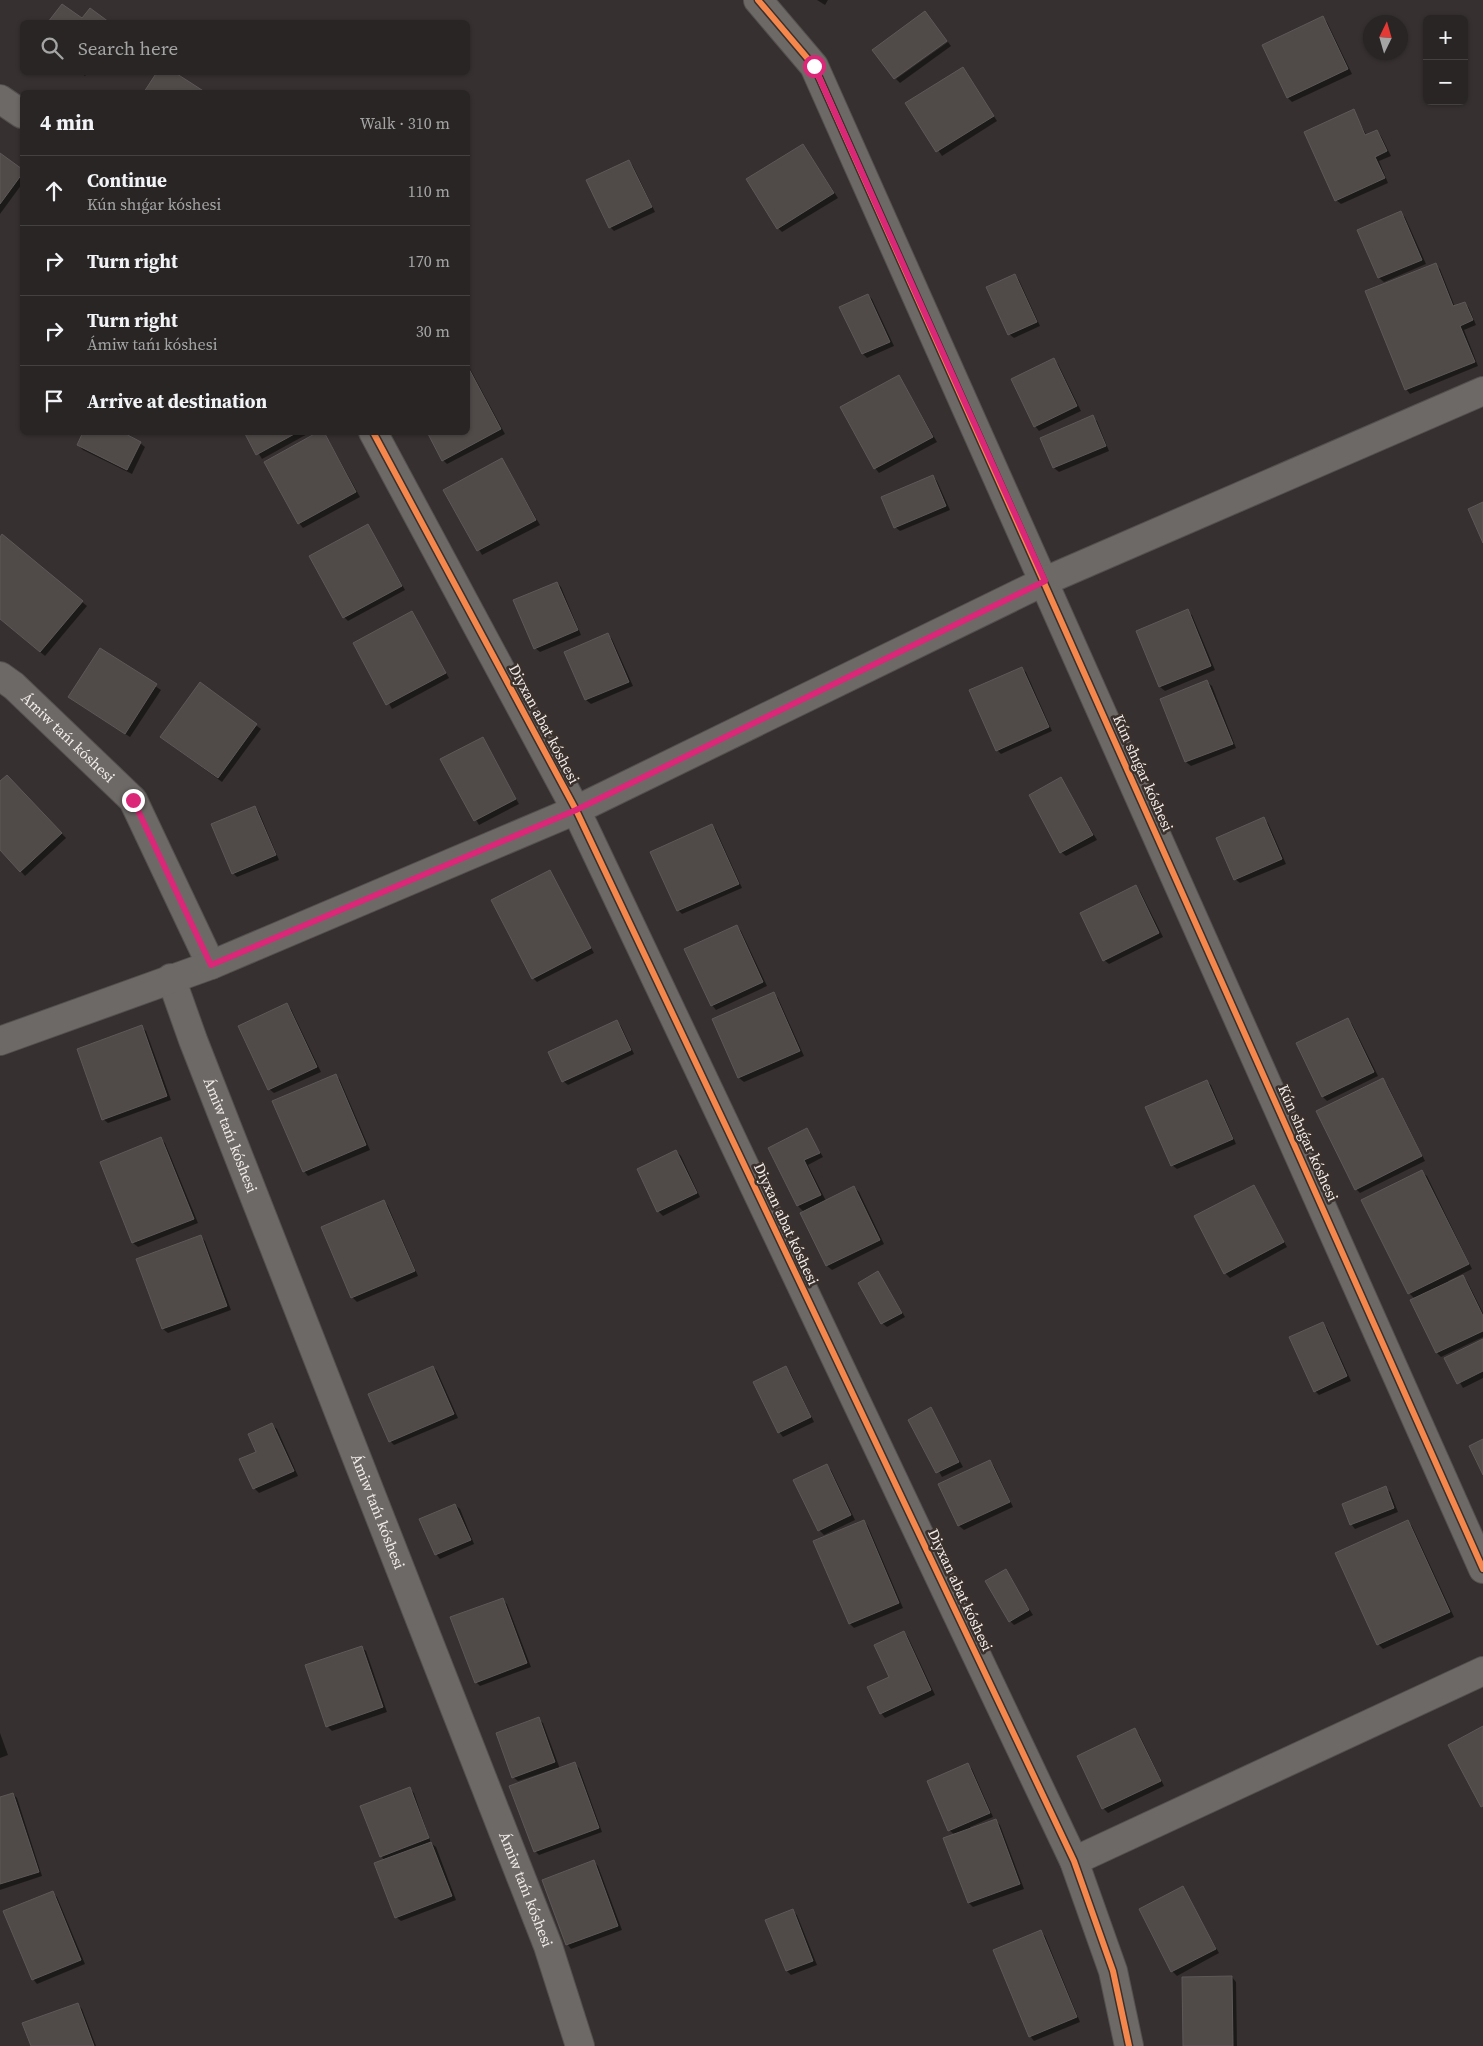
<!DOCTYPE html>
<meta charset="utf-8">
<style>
:root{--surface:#282524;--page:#343131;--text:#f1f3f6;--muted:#a5a5a6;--line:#444241}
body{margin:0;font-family:"Source Serif 4",serif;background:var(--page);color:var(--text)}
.controls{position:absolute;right:15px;top:15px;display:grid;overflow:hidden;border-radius:8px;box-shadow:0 1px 4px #0004}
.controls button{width:45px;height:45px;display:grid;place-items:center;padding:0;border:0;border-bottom:1px solid var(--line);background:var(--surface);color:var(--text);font:25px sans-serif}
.compass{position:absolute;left:1363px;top:15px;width:45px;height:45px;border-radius:50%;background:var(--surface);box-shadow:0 1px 4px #0004;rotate:5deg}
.stop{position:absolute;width:15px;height:15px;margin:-11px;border:4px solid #db2777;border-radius:50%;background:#fff}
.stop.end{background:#db2777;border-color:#fff;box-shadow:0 1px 5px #0008}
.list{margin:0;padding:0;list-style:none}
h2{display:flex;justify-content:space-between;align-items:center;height:65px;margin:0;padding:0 20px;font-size:21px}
h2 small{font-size:16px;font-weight:400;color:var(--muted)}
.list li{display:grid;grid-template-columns:32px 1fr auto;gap:15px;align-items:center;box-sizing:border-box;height:70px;padding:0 20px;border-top:1px solid var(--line)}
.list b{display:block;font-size:19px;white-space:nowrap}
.list p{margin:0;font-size:16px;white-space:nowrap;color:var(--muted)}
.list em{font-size:16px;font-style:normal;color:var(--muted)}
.icon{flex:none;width:28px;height:28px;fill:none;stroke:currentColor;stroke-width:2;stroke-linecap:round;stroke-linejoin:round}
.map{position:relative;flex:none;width:1483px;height:2046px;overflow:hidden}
.search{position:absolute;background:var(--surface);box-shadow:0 1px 4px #0004;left:20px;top:20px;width:450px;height:55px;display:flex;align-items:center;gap:12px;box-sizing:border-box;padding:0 18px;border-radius:8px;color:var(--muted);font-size:19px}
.panel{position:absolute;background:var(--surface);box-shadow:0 1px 4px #0004;left:20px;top:90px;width:450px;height:345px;border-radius:8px}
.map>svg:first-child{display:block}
.shadow{fill:#0007}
.building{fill:#504b49;stroke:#5d5958}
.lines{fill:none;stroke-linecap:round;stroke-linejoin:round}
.minor-casing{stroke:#54504f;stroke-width:30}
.minor{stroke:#6d6967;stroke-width:28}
.cycleway-casing{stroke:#3a302c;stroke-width:9}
.cycleway{stroke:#f5874c;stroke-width:6}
.route{stroke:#db2777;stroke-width:6}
.labels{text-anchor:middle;stroke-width:5;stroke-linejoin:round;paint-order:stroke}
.street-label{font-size:15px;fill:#f2ece9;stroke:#3a302c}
</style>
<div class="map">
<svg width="1483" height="2046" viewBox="0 0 1483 2046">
<rect width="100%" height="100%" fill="#363130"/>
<g class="shadow">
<polygon points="817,0 828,0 825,5"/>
<polygon points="62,5 82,20 90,10 107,22 50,22"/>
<polygon points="1323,18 1327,22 1352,74 1292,102 1288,98"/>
<polygon points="948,42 951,46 900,83 896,79"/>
<polygon points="963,69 997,121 942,156 907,103"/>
<polygon points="80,72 88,72 85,76"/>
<polygon points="158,72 171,72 203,92 145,92"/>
<polygon points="1353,111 1367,136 1377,131 1381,136 1391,156 1379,161 1388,183 1341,204 1336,200"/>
<polygon points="803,145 838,198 782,232 778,228"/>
<polygon points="0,154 22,171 22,184 0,214"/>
<polygon points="629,161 633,166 655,212 614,231 610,227"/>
<polygon points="1401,213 1405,217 1426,264 1384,282 1379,278 1359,230"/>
<polygon points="1435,264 1440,269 1455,307 1465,303 1469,308 1476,325 1464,330 1478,366 1410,394 1406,389"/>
<polygon points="1015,275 1019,280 1040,326 1014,338 1009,334"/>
<polygon points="868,295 872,299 894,346 867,358 863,354"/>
<polygon points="1054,360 1058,364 1081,411 1039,431 1035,426"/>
<polygon points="468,365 505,434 447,464 443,460 468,432"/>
<polygon points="899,376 937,442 879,473 875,468"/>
<polygon points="1092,417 1097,421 1109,451 1059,472 1054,468 1042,438"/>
<polygon points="245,432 311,432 262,459"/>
<polygon points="324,432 360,497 303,528 299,523"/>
<polygon points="140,443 145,447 132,474 83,450 78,445"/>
<polygon points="502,459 540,525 482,555 445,490"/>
<polygon points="933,476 937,481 950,510 900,531 895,527"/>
<polygon points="368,525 405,590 348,621 344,617"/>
<polygon points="2,536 87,606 45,656 0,619 0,539"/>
<polygon points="557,583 561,587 581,635 540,652 535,648"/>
<polygon points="1187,611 1192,615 1215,670 1165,691 1160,687 1137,632"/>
<polygon points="412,612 449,678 392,709 355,643"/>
<polygon points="608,635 612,639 633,686 591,704 586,700 566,653"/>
<polygon points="101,650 161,690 130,737 74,701"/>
<polygon points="1021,668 1026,672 1052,731 1001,754 997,750"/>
<polygon points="1207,682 1212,686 1236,748 1191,766 1186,762 1161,700"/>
<polygon points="200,684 261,729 222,782 166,741"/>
<polygon points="482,739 519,804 479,825 442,760"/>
<polygon points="7,776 66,838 25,876 0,849 0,783"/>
<polygon points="1061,779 1097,840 1066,856 1061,852"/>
<polygon points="255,807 259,812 279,860 237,877 233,873"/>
<polygon points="1263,819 1268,823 1286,864 1240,883 1235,879"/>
<polygon points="712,825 716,830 742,888 682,914 678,910"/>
<polygon points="550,872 594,953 537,982 533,978"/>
<polygon points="1135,887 1140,891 1163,937 1109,964 1104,960"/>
<polygon points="737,926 741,931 767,986 716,1010 712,1005"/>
<polygon points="774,994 778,998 804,1056 744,1082 739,1078 714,1020"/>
<polygon points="287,1005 291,1009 321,1072 274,1093 269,1089"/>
<polygon points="1348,1020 1352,1024 1378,1076 1327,1101 1323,1097 1297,1044"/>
<polygon points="617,1022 621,1026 634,1054 568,1085 563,1081"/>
<polygon points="141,1027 146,1031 171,1100 108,1123 103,1119"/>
<polygon points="336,1075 340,1080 370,1150 308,1176 304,1171"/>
<polygon points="1383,1080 1387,1084 1425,1161 1360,1193 1356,1189"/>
<polygon points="1206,1081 1211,1085 1236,1144 1177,1169 1172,1165"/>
<polygon points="807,1130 823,1157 808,1165 826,1201 854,1187 859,1192 884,1244 832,1270 827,1266 802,1213 804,1212 798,1206 770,1148"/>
<polygon points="161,1139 165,1143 198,1223 138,1247 133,1243 101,1163"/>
<polygon points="676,1151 681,1156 700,1197 663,1216 658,1211"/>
<polygon points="1422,1172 1427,1176 1472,1269 1448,1281 1449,1283 1463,1276 1467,1281 1483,1313 1483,1337 1441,1357 1437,1353 1415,1299 1409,1293"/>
<polygon points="1254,1186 1287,1247 1230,1278 1225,1273"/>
<polygon points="384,1201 388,1206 418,1276 357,1302 352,1297"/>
<polygon points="201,1237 205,1241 231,1310 168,1333 163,1329 138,1259"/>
<polygon points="878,1273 905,1317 887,1327 882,1323"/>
<polygon points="1323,1324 1327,1328 1351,1381 1319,1395 1315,1391"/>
<polygon points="1483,1340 1483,1378 1463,1388 1446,1359"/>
<polygon points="433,1367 437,1371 458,1418 394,1445 390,1441"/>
<polygon points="785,1368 790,1372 814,1422 783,1437 779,1432"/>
<polygon points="931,1409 963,1467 942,1477 910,1420"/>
<polygon points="272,1425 277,1429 298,1476 259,1493 254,1488 258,1452"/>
<polygon points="990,1461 994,1466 1013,1507 964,1530 959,1526 940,1484"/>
<polygon points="826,1466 831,1470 855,1520 824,1535 819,1530"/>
<polygon points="1385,1488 1390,1492 1398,1512 1355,1529 1351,1524"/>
<polygon points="455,1505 460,1509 474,1544 440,1559 436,1554"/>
<polygon points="864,1521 868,1526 903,1608 854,1628 850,1624"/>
<polygon points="1408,1522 1412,1526 1454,1617 1383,1649 1378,1644 1337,1553"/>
<polygon points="1005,1571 1033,1615 1014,1625 1010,1621"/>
<polygon points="502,1600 507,1604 531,1667 480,1686 476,1682"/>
<polygon points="904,1632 908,1637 935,1695 885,1718 881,1713"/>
<polygon points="361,1647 366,1651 387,1712 332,1731 327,1726"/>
<polygon points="538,1719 543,1723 560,1769 574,1764 579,1768 602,1832 539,1855 535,1851 558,1770 557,1768 518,1781 513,1777"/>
<polygon points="1134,1729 1139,1734 1164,1786 1108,1813 1103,1808"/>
<polygon points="0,1733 8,1755 0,1758"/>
<polygon points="968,1765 972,1769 993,1817 970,1827 971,1829 995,1820 1000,1825 1024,1889 973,1907 969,1903 955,1835 949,1830"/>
<polygon points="409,1788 414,1793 431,1843 436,1847 456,1900 401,1921 396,1917 385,1861 381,1856"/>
<polygon points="13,1794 17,1798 42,1876 0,1890 0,1798"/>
<polygon points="594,1862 598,1866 622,1930 571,1949 567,1944"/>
<polygon points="1183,1888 1219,1953 1177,1976 1172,1971"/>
<polygon points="53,1893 57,1897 85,1964 37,1984 33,1979"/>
<polygon points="793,1911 797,1915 817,1965 791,1975 787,1971"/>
<polygon points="1041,1932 1045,1936 1080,2022 1034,2041 1030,2036"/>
<polygon points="1232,1977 1236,1982 1237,2046 1184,2046"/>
<polygon points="78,2005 82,2009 96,2046 32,2046"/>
</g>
<g class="building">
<polygon points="62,4 82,18 90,8 109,22 48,22"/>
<polygon points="925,11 947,41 894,79 872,50"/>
<polygon points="1323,16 1348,69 1287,98 1262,45"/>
<polygon points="963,67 994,116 936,152 905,103"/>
<polygon points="157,72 174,72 205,92 144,92"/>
<polygon points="1354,109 1365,135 1377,130 1387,151 1375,157 1385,178 1335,201 1304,132"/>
<polygon points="803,144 834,193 777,229 746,179"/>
<polygon points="0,153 22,169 22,174 0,204"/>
<polygon points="629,160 652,207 609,228 586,180"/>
<polygon points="1401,211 1422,260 1378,278 1357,230"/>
<polygon points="1436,263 1453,306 1465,302 1473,320 1460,326 1475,362 1405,390 1365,291"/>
<polygon points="1015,274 1037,322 1008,335 986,287"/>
<polygon points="868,294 890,342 862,354 839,307"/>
<polygon points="1054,358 1077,406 1034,427 1011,379"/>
<polygon points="468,367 501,429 442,461 427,432 468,432"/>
<polygon points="899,375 933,437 874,469 840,407"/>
<polygon points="1093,415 1106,446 1053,468 1040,438"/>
<polygon points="83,432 122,432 141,442 127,470 77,445"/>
<polygon points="244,432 298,432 256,455"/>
<polygon points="318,432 324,432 356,492 298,524 264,462"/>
<polygon points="502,458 536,520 477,551 443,490"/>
<polygon points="933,475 946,506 894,528 881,497"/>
<polygon points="1483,502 1483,543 1468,509"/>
<polygon points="368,524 402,586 343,618 309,556"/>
<polygon points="2,534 83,601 40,652 0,619 0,537"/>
<polygon points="557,582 578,630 534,649 513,600"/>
<polygon points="1188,609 1211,666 1159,687 1136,631"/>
<polygon points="412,611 446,673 386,705 353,643"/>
<polygon points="608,633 629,682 585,700 564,652"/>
<polygon points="100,648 157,684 125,734 68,697"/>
<polygon points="1022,667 1049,727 996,751 969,690"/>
<polygon points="1207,680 1233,744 1185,762 1160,699"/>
<polygon points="200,682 257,724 218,778 160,737"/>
<polygon points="483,737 516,799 474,821 440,759"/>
<polygon points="7,775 62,833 20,872 0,850 0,781"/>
<polygon points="1061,777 1093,835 1060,853 1029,795"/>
<polygon points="255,806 276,855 232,874 211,824"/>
<polygon points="1264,817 1282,859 1234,880 1216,838"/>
<polygon points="712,824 739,884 677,911 650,852"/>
<polygon points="550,870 591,948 532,979 491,900"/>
<polygon points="1136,885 1159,933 1103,961 1080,913"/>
<polygon points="737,925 763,982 711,1006 684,949"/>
<polygon points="774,992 800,1051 738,1078 712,1019"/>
<polygon points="287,1003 317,1067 268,1090 238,1026"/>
<polygon points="1348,1018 1374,1072 1322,1097 1296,1043"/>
<polygon points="617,1020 631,1050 562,1082 548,1052"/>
<polygon points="142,1025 167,1096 102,1120 77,1049"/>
<polygon points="336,1074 366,1145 303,1172 272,1101"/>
<polygon points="1383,1078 1422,1156 1355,1190 1316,1111"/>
<polygon points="1207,1080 1233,1139 1171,1166 1145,1107"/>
<polygon points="807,1128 820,1153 804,1160 821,1195 797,1206 768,1148"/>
<polygon points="161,1137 194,1219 132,1243 100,1162"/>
<polygon points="676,1150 697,1193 657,1212 637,1169"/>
<polygon points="1422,1170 1469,1264 1408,1294 1361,1200"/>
<polygon points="1254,1185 1284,1242 1224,1274 1194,1216"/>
<polygon points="854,1186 880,1240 826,1266 800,1213"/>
<polygon points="384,1200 415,1271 351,1298 321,1227"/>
<polygon points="201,1235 227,1306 162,1329 136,1259"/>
<polygon points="878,1271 902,1313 881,1324 858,1283"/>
<polygon points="1463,1275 1483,1316 1483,1331 1436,1353 1410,1300"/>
<polygon points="1323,1322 1347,1376 1314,1392 1289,1337"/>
<polygon points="1483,1339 1483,1371 1457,1384 1444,1358"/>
<polygon points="433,1366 454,1414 389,1442 368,1394"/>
<polygon points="786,1366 811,1417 778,1433 753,1382"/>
<polygon points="931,1407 959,1462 936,1473 908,1420"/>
<polygon points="272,1423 294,1471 253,1489 239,1459 256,1452 248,1434"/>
<polygon points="1483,1439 1483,1475 1469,1446"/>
<polygon points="990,1460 1010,1502 958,1526 938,1484"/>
<polygon points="827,1464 851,1515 818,1531 793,1480"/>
<polygon points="1386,1486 1394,1508 1350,1525 1342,1504"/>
<polygon points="455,1504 471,1540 435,1555 419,1519"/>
<polygon points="864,1520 899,1603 849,1624 813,1541"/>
<polygon points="1408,1520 1450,1612 1377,1645 1335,1553"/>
<polygon points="1006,1569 1029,1610 1009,1622 985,1581"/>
<polygon points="503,1598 527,1663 475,1683 450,1617"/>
<polygon points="904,1631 931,1690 880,1714 867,1687 889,1677 874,1645"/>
<polygon points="362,1646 383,1707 326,1727 305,1665"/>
<polygon points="539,1717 555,1762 512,1778 496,1733"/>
<polygon points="1483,1726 1483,1806 1481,1807 1448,1745"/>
<polygon points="1135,1728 1161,1781 1102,1809 1077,1756"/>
<polygon points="575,1762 599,1828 534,1852 509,1786"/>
<polygon points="968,1763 990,1813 948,1831 927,1781"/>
<polygon points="410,1787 429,1838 380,1857 360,1806"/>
<polygon points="13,1793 39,1872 0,1884 0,1797"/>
<polygon points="996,1819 1020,1884 968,1903 943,1838"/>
<polygon points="431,1842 452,1896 395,1918 374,1863"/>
<polygon points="594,1860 618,1926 566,1945 542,1880"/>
<polygon points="1183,1886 1216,1949 1171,1972 1139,1909"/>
<polygon points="53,1891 81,1960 32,1980 3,1911"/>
<polygon points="793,1909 813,1961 786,1971 765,1920"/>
<polygon points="1041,1930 1077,2017 1029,2037 993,1950"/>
<polygon points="1232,1976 1233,2046 1183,2046 1182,1977"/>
<polygon points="78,2003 94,2046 31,2046 22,2023"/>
</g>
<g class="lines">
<defs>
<g id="minor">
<polyline points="758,0 814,66 1483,1569"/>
<polyline points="0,99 22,114"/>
<polyline points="373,432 576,810 1074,1861 1113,1971 1129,2046"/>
<path id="s1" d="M0,676L14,686L133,800L211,965"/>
<path id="s2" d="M171,978L193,1040L548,1946L580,2046"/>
<polyline points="0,1041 211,965 576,810 1045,581 1483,391"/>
<polyline points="1074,1861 1483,1671"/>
</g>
</defs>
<use href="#minor" class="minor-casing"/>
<use href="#minor" class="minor"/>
<defs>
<g id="cycleway">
<polyline points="758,0 814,66 1483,1569"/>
<polyline points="373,432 576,810 1074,1861 1113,1971 1129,2046"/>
</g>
</defs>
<use href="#cycleway" class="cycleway-casing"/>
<use href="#cycleway" class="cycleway"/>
</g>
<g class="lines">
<polyline class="route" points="133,800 211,965 576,810 1045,581 814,66"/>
</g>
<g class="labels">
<g class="street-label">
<text transform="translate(544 724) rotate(62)" y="5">Diyxan abat kóshesi</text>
<text dy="5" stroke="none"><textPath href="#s1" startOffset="92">Ámiw tańı kóshesi</textPath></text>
<text transform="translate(1143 773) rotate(66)" y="5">Kún shıǵar kóshesi</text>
<text dy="5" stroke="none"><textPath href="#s2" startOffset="168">Ámiw tańı kóshesi</textPath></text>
<text transform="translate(1308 1143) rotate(66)" y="5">Kún shıǵar kóshesi</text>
<text transform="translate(786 1224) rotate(65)" y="5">Diyxan abat kóshesi</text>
<text dy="5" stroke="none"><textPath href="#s2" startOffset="572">Ámiw tańı kóshesi</textPath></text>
<text transform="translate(960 1590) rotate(65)" y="5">Diyxan abat kóshesi</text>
<text dy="5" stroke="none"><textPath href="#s2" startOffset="978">Ámiw tańı kóshesi</textPath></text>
</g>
</g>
</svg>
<div class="controls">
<button>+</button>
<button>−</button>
</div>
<svg class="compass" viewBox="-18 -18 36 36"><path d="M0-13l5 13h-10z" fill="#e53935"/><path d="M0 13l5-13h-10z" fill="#a5a5a6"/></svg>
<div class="stop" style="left:814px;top:66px"></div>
<div class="stop end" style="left:133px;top:800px"></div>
<div class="search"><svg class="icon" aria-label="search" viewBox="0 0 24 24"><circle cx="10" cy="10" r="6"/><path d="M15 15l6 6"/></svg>Search here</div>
<section class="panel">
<h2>4 min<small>Walk · 310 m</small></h2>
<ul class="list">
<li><svg class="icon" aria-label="ahead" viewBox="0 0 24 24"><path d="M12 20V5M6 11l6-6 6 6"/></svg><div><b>Continue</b><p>Kún shıǵar kóshesi</p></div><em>110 m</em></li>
<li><svg class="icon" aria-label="right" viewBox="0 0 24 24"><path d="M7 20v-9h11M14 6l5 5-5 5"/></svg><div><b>Turn right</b></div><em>170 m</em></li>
<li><svg class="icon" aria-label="right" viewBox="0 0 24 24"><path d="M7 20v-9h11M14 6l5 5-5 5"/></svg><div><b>Turn right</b><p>Ámiw tańı kóshesi</p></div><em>30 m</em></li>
<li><svg class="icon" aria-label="arrive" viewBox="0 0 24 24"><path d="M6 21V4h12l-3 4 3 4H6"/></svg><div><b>Arrive at destination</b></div></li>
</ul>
</section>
</div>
